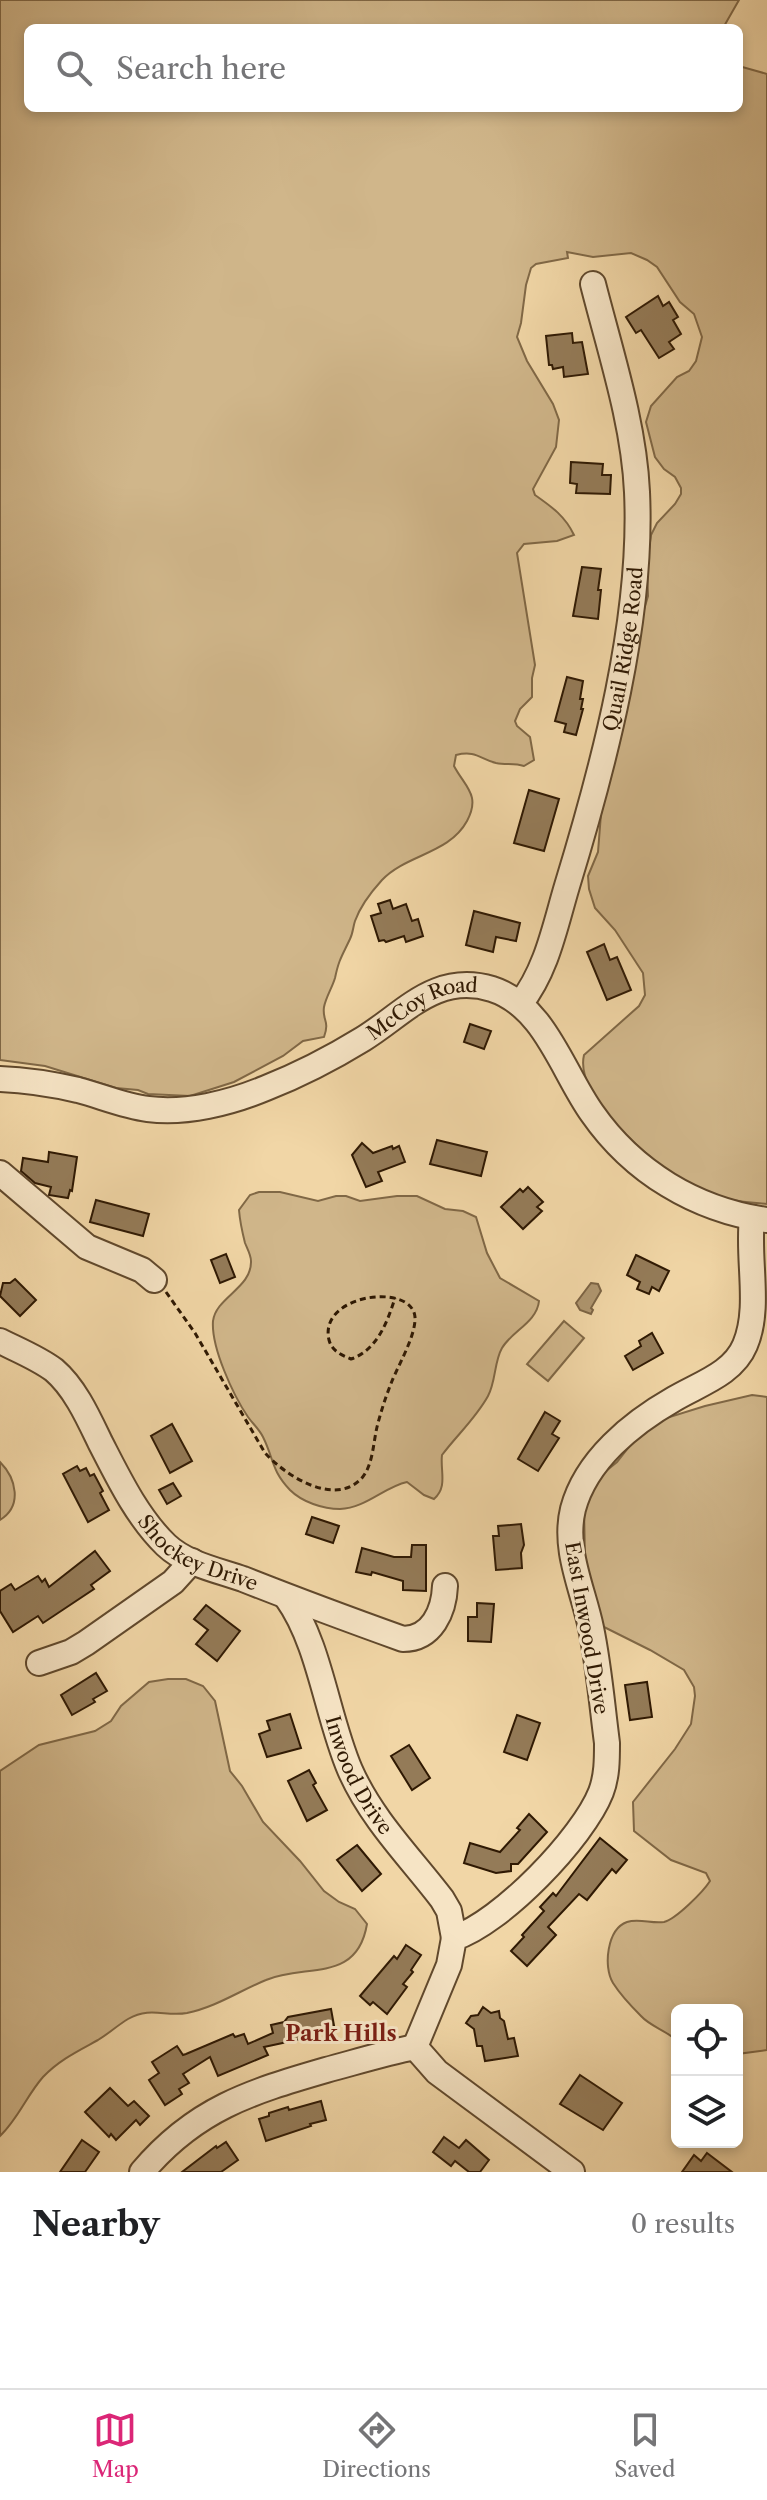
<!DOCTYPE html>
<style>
:root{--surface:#fff;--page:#f2f2f2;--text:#202124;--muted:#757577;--line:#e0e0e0;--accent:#db2777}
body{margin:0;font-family:"Libre Caslon Text",serif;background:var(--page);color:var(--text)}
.controls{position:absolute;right:24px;bottom:24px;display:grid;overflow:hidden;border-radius:12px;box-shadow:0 4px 12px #0003}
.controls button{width:72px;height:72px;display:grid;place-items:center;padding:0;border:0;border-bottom:2px solid var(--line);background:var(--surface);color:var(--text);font:40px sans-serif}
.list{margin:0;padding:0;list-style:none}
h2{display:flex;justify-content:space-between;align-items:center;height:104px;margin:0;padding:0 32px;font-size:34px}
h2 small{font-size:26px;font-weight:400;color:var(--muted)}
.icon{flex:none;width:44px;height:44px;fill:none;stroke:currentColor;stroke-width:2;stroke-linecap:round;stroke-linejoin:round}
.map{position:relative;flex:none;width:767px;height:2172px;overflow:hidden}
.search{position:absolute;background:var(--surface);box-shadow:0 4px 12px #0003;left:24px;right:24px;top:24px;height:88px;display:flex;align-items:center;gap:20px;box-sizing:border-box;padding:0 28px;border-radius:12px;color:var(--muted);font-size:30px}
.sheet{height:216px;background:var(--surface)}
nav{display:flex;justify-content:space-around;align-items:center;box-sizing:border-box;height:112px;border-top:2px solid var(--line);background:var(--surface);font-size:22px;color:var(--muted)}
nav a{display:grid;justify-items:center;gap:4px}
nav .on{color:var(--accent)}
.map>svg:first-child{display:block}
.green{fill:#d0b68a;stroke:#806846;stroke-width:2}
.water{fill:#af966f;stroke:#7c6444;stroke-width:2}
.building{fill:#947b58;stroke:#2f1903;stroke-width:2}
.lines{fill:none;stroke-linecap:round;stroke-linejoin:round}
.minor-casing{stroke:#60482c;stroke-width:28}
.path{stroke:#2f1903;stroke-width:3;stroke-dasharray:6 4;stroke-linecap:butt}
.minor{stroke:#f6e4c5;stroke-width:24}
.labels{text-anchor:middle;stroke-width:6;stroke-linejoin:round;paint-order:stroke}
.street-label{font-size:20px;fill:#2f1903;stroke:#f6e4c5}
.neighbourhood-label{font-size:22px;font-weight:bold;fill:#7a1f14;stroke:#f6e4c5}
</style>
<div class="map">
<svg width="767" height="2172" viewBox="0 0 767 2172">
<rect width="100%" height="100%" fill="#f1d6a6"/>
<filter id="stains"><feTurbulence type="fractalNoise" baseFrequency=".0025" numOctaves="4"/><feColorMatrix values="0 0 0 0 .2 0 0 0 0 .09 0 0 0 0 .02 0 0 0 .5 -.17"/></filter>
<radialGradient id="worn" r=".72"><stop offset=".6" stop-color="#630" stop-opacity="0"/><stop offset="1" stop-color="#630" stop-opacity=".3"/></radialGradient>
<g class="green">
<path d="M0,0H739L723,28H28V108H739V66L767,74V1204C747,1202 725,1201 706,1192C692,1186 675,1177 663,1168C636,1146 575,1093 584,1055L639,1006L645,995L643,973L615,930L595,908L589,889L588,876L598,852L601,814L622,732L634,643L648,596L647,564L651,535L657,523L675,504L681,494V488L675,477L664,469L655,457L646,422L651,406L677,377L689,371L696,361L702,337L694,314L680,302L657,267L647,260L631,253L593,257L567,252L568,258L536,264L531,268L526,285L521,323L517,337L527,361L553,404L559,420L556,447L533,489L535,495C552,507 565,516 574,535L557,541L524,544L517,553L535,665L532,678V697L520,709L515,721L517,726L530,737L534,760L524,766C514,763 506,765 496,763C480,759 476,750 456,755L454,766C465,787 481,795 467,821C449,854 407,854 382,880C372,891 360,907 355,921C353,927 353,933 350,939C342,956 339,959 335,978C332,988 326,997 324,1007C322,1021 330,1020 324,1037L303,1041L283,1056L234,1082L190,1096L148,1094L138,1090L116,1088L45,1066L0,1060Z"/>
<path d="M259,1192H280L318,1201L336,1196H346L360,1201L397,1196H417L445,1209L463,1211L476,1217L487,1253L500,1278L539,1301C537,1322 512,1331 502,1348C494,1362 496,1381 488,1396C476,1418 457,1435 442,1455C440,1471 448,1487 434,1499L424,1495L407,1482C384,1487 366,1508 340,1509C323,1509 302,1502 290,1490C271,1470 274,1459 263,1437C259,1429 253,1424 248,1417C233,1395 211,1347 213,1321C216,1297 252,1288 251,1261C251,1255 247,1248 245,1243C242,1231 240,1223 239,1210L250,1195Z"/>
<polygon points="564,1321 584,1338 548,1381 527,1364"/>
<path d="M752,1395L767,1397V2050L737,2054V2010H677V2041C666,2030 651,2027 641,2016C632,2007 620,1994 613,1983C603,1967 607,1929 627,1922C639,1918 652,1924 664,1922C676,1919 703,1892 710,1881L706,1873L671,1860L634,1831L633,1802L675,1749L691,1724L695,1696L694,1687L684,1670L650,1650L602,1626L585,1558L584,1509L595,1480L617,1462L647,1424L705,1406Z"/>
<path d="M0,1462C16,1478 23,1506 0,1520Z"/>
<path d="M168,1679H186L203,1686L215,1701L230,1771L242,1786L263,1822L300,1861L324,1891L339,1902L355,1909L367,1924C357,1984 305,1963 266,1980C239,1991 216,2007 187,2013C165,2017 151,2006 128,2019C118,2025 108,2034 98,2040C78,2051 59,2060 43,2077C27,2095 18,2119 0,2136V1771L39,1745L95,1731L111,1721L121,1706L149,1682Z"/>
</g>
<polygon class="water" points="591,1283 598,1284 601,1291 591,1308 593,1310 591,1314 580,1310 576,1303"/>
<g class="building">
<polygon points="658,296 663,306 669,302 678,317 673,320 681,334 669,342 674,349 659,358 641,330 636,333 626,317"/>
<polygon points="572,333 573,343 582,342 588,374 564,377 563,367 553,369 552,365 549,365 546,336"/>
<polygon points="571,462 603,464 602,475 611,475 610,494 576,493 577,484 570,483"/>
<polygon points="582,567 601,569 598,590 601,590 598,619 573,616"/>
<polygon points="567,677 583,681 580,699 583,699 581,709 583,709 576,735 564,732 566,724 555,721"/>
<polygon points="529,790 559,799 544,851 514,843"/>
<polygon points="390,900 393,909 406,904 412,921 418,919 423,936 406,942 404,936 386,942 384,940 379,941 371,916 381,913 378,904"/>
<polygon points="474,911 520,923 516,941 496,937 493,952 466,945"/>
<polygon points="604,944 610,960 617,957 631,990 607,1000 587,952"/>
<polygon points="470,1024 491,1031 484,1049 464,1042"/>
<polygon points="437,1140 487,1152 481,1176 430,1164"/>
<polygon points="362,1143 373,1153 392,1146 393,1149 399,1146 405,1162 378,1172 382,1181 366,1187 352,1155"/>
<polygon points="49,1152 77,1157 72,1191 70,1190 68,1198 49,1195 51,1187 35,1183 21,1171 23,1158 48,1162"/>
<polygon points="528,1187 543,1202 537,1207 542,1211 523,1229 501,1207 520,1189 523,1192"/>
<polygon points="96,1200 149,1214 143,1236 90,1222"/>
<polygon points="226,1254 235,1277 220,1283 211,1260"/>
<polygon points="636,1255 669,1271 659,1291 652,1287 649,1294 637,1289 640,1282 627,1275"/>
<polygon points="15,1279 36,1300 20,1316 0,1296 3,1283 10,1283"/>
<polygon points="652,1333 663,1353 633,1370 625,1356 641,1346 639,1341"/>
<polygon points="545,1412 560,1421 552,1434 559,1438 538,1471 518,1459"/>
<polygon points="172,1424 192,1461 170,1473 151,1436"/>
<polygon points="77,1466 80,1471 86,1468 90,1476 94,1474 103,1491 100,1493 109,1510 88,1522 63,1474"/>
<polygon points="173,1483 181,1496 167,1504 159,1490"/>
<polygon points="312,1517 339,1526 333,1543 306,1534"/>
<polygon points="521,1524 524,1545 521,1553 522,1568 496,1570 493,1536 499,1536 498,1526"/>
<polygon points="412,1545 426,1545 426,1591 403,1590 403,1581 372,1572 371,1575 356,1572 362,1548 394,1557 411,1557"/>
<polygon points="95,1551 110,1571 91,1585 94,1589 43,1623 38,1616 13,1632 0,1611 0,1591 11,1584 15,1590 38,1576 42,1582 45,1579 49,1587"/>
<polygon points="477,1603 494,1604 491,1642 468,1641 468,1617 477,1617"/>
<polygon points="206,1605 240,1631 217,1661 196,1644 208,1630 194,1619"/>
<polygon points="96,1673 107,1691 93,1699 95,1702 72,1715 61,1695"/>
<polygon points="647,1682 652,1717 630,1720 625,1685"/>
<polygon points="290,1714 301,1748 267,1757 259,1734 270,1730 267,1721"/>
<polygon points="517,1715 540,1723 527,1760 504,1752"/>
<polygon points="409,1745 430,1778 412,1790 391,1756"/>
<polygon points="309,1770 316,1783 313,1785 327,1810 307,1821 288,1781"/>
<polygon points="529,1814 547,1832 518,1864 511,1864 511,1871 496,1873 464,1863 470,1843 500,1852 520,1830 517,1828"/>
<polygon points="600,1838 627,1860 616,1873 612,1869 587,1900 579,1894 548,1927 556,1935 527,1966 511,1951 524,1937 522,1935 544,1911 540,1907 553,1893 556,1896"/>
<polygon points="357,1845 381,1874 362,1891 337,1860"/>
<polygon points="406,1945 421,1955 411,1970 413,1972 403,1984 407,1987 387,2014 373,2002 370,2005 360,1996 394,1956 397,1959"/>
<polygon points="483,2007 491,2013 499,2011 500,2018 504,2021 508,2039 514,2038 518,2056 485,2061 482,2046 477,2046 474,2029 466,2023 471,2016 478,2015"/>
<polygon points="331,2009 335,2031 317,2034 318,2039 306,2041 306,2038 264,2047 268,2055 218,2076 210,2057 183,2074 189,2083 179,2089 182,2094 165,2105 149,2080 159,2073 152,2062 177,2046 183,2055 186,2054 233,2034 235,2037 244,2034 248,2044 273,2033 271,2025 284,2022 288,2017"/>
<polygon points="580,2075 622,2103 603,2130 560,2104"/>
<polygon points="110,2088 128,2106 134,2101 149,2116 140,2125 136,2120 116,2140 111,2134 109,2137 85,2112"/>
<polygon points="321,2101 326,2120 310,2124 311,2126 266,2141 259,2119 269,2116 269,2113 288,2107 289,2110"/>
<polygon points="444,2137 459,2148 466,2140 489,2160 480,2172 469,2172 455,2161 451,2166 433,2152"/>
<polygon points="82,2140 99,2152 85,2172 60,2172"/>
<polygon points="226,2142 238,2160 221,2172 182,2172 216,2146 217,2148"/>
<polygon points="707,2153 732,2172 682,2172 694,2155 701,2161"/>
</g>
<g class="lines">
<defs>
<g id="minor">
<path id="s1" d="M520,1004C547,970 555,926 567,886C604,765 643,619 637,492C634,423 610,351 593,284"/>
<path id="s2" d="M0,1079C26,1080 52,1084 78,1090C101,1096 124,1106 148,1109C186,1114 230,1103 266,1088C299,1075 332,1058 363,1039C405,1013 436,972 492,989C545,1006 562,1071 592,1113C633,1172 696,1210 767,1220"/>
<polyline points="0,1173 87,1247 142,1270 154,1280"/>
<path id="s3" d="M0,1341C18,1350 38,1358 54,1370C75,1388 88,1417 100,1442C118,1477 137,1517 166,1545C186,1564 217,1570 243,1579C296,1600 350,1620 403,1639C432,1639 444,1611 445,1586"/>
<path id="s4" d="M287,1598C320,1644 327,1717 350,1770C372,1820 410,1857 442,1899L449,1911L454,1938"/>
<polyline points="39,1663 71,1652 86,1643 173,1582 192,1561"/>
<path d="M415,2047L449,1965L454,1938C501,1923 583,1838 601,1792C607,1776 607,1760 607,1743C602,1705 599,1666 591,1628C583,1589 563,1550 573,1509C586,1460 632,1423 674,1399C699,1384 733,1374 745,1345C761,1308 747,1258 752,1218"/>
<polyline points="415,2047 437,2072 572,2172"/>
<path d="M142,2172C195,2109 250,2092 326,2070C356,2062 385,2053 415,2047"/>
</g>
</defs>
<use href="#minor" class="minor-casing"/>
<path class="path" d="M166,1292L195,1333L265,1453C285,1475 333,1507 361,1479C373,1466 373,1444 377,1427C381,1411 386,1396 392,1381C399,1364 416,1335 415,1317C412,1282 318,1294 329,1340C332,1351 341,1355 351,1359C377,1350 387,1323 395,1298"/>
<use href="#minor" class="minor"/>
</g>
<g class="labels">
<g class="street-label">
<text dy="7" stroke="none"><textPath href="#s1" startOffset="372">Quail Ridge Road</textPath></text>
<text dy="7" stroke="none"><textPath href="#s2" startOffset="450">McCoy Road</textPath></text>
<text dy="7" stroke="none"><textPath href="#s3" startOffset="302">Shockey Drive</textPath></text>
<text transform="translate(587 1628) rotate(80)" y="7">East Inwood Drive</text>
<text dy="7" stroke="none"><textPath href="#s4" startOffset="192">Inwood Drive</textPath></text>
</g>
<g class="neighbourhood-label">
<text x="341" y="2041">Park Hills</text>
</g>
</g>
<rect width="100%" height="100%" filter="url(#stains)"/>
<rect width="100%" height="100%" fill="url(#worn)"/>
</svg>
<div class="controls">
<button><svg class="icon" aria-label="locate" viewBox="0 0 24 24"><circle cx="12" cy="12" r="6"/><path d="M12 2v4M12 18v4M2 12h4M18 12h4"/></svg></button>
<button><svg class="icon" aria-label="layers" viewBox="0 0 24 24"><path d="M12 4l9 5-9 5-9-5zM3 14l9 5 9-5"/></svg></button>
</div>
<div class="search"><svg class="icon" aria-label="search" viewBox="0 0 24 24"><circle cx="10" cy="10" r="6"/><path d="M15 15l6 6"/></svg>Search here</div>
</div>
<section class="sheet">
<h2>Nearby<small>0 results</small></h2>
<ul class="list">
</ul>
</section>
<nav>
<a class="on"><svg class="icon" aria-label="map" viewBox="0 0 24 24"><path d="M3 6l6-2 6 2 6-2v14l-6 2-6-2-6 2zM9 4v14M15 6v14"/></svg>Map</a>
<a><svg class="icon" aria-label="directions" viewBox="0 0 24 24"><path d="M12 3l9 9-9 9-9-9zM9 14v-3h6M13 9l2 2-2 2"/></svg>Directions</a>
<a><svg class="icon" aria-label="saved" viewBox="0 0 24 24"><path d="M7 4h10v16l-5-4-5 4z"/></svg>Saved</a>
</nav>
